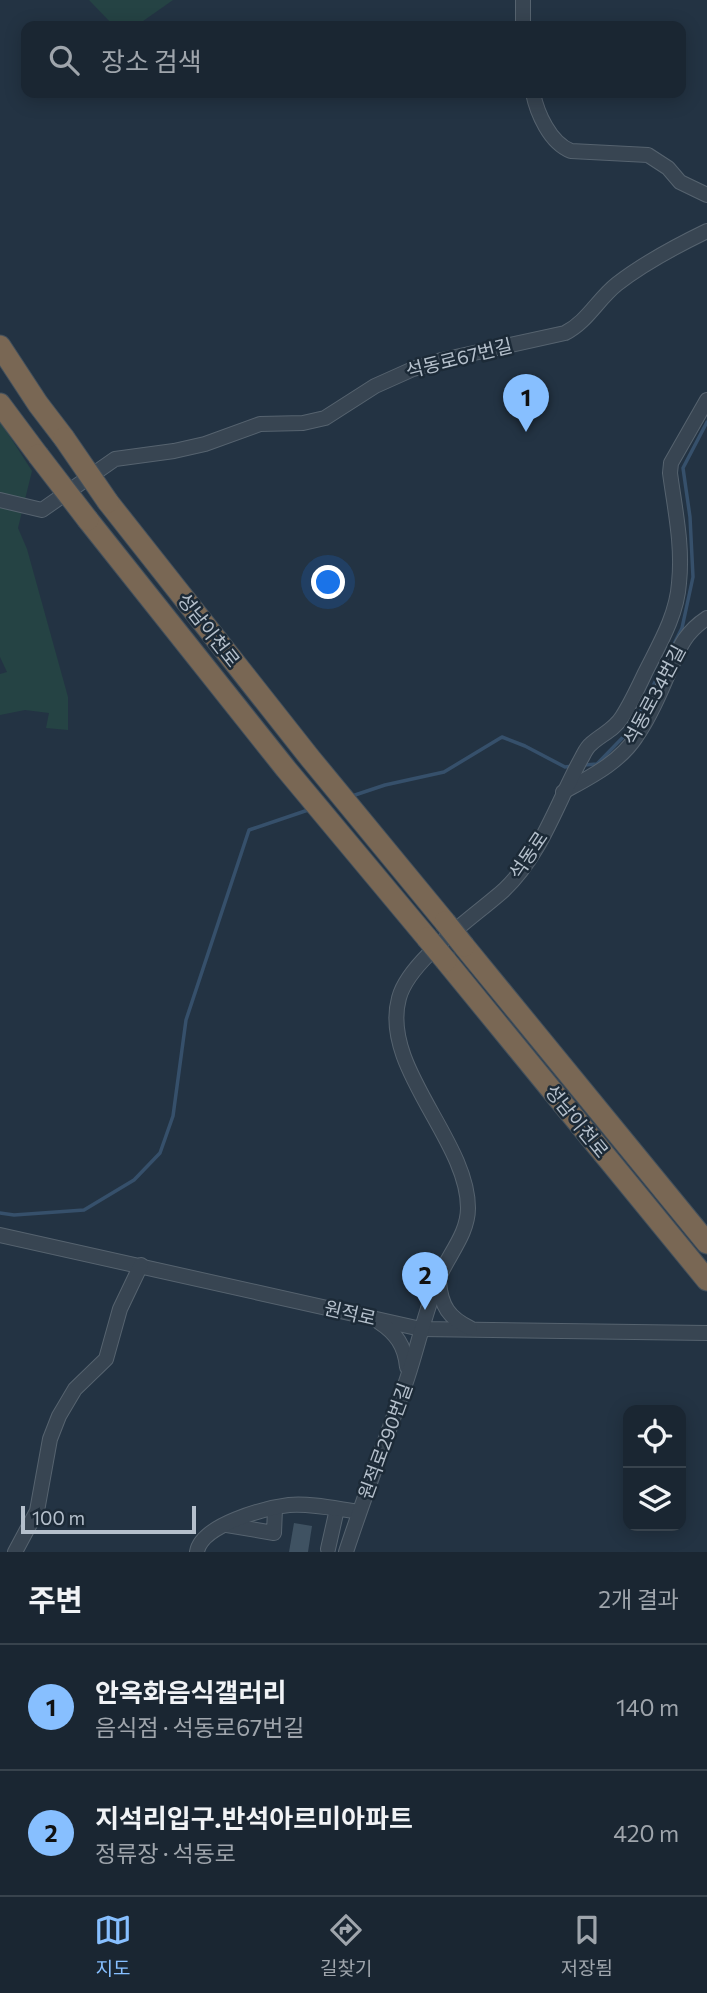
<!DOCTYPE html>
<html lang="ko">
<meta charset="utf-8">
<style>
:root{--surface:#1a2632;--page:#27323e;--text:#f1f3f6;--muted:#9fa5ac;--line:#38434d;--accent:#87bfff}
body{margin:0;font-family:Commissioner,"Noto Sans KR",sans-serif;background:var(--page);color:var(--text)}
.controls{position:absolute;right:21px;bottom:21px;display:grid;overflow:hidden;border-radius:14px;box-shadow:0 4px 18px #0003}
.controls button{width:63px;height:63px;display:grid;place-items:center;padding:0;border:0;border-bottom:2px solid var(--line);background:var(--surface);color:var(--text);font:35px sans-serif}
.scale{position:absolute;left:21px;bottom:18px;width:175px;box-sizing:border-box;padding-left:7px;border:4px solid #b5c0cc;border-top:0;font-size:19px;line-height:24px;white-space:nowrap;color:#b5c0cc;-webkit-text-stroke:5px #1c2a37;paint-order:stroke}
.you{position:absolute;left:329px;top:583px;width:24px;height:24px;margin:-18px;border:5px solid #fff;border-radius:50%;background:#1a73e8;box-shadow:0 0 0 10px #1a73e833}
.badge{display:grid;place-items:center;width:46px;height:46px;border-radius:50%;background:var(--accent);color:#111;font-size:23px;font-weight:700}
.pin{position:absolute;translate:-50% -58px;filter:drop-shadow(0 2px 4px #0008)}
.pin::after{content:'';position:absolute;top:37px;width:24px;height:21px;background:inherit;clip-path:polygon(0 0,100% 0,50% 100%)}
.list{margin:0;padding:0;list-style:none}
h2{display:flex;justify-content:space-between;align-items:center;height:91px;margin:0;padding:0 28px;font-size:30px}
h2 small{font-size:23px;font-weight:400;color:var(--muted)}
.list li{display:grid;grid-template-columns:46px 1fr auto;gap:21px;align-items:center;box-sizing:border-box;height:126px;padding:0 28px;border-top:2px solid var(--line)}
.list b{display:block;font-size:26px;white-space:nowrap}
.list p{margin:0;font-size:23px;white-space:nowrap;color:var(--muted)}
.list em{font-size:23px;font-style:normal;color:var(--muted)}
.icon{flex:none;width:38px;height:38px;fill:none;stroke:currentColor;stroke-width:2;stroke-linecap:round;stroke-linejoin:round}
.map{position:relative;flex:none;width:707px;height:1552px;overflow:hidden}
.search{position:absolute;background:var(--surface);box-shadow:0 4px 18px #0003;left:21px;right:21px;top:21px;height:77px;display:flex;align-items:center;gap:18px;box-sizing:border-box;padding:0 24px;border-radius:14px;color:var(--muted);font-size:26px}
.sheet{height:343px;background:var(--surface)}
nav{display:flex;justify-content:space-around;align-items:center;box-sizing:border-box;height:98px;border-top:2px solid var(--line);background:var(--surface);font-size:19px;color:var(--muted)}
nav a{display:grid;justify-items:center;gap:4px}
nav .on{color:var(--accent)}
.map>svg:first-child{display:block}
.green{fill:#254344}
.lines{fill:none;stroke-linecap:round;stroke-linejoin:round}
.stream{stroke:#36506b;stroke-width:3.5}
.building{fill:#3f5262}
.minor-casing{stroke:#56636f;stroke-width:16}
.highway-casing{stroke:#43505c;stroke-width:23}
.minor{stroke:#384552;stroke-width:14}
.highway{stroke:#796754;stroke-width:21}
.highway-bridge-casing{stroke:#43505c;stroke-width:23;stroke-linecap:butt}
.highway-bridge{stroke:#796754;stroke-width:21}
.labels{text-anchor:middle;stroke-width:5;stroke-linejoin:round;paint-order:stroke}
.street-label{font-size:19px;fill:#b5c0cc;stroke:#1c2a37}
</style>
<div class="map">
<svg width="707" height="1552" viewBox="0 0 707 1552">
<rect width="100%" height="100%" fill="#233343"/>
<g class="green">
<polygon points="89,0 173,0 136,26 114,26"/>
<polygon points="0,421 32,471 18,528 27,549 68,697 68,730 46,728 49,713 25,710 0,715 0,674 7,672 0,657"/>
</g>
<g class="lines">
<g class="stream">
<polyline points="584,765 597,764 632,728 682,628 693,577 690,517 683,468 707,422"/>
<polyline points="352,796 385,785 444,772 502,737 525,746 565,767 573,766"/>
<polyline points="0,1213 14,1215 84,1210 134,1180 160,1153 173,1116 186,1020 249,830 311,809"/>
</g>
</g>
<polygon class="building" points="294,1523 312,1526 308,1552 289,1552"/>
<g class="lines">
<defs>
<g id="minor">
<polyline points="523,26 523,0"/>
<path d="M533,93C537,113 550,143 571,151L648,155L668,168L680,182L707,195"/>
<path d="M0,500L42,510L115,459L174,451L205,444L260,424L303,423L325,418L375,386L413,369L442,360L565,333C587,322 598,299 617,284C644,263 676,246 707,231"/>
<path d="M563,792C590,777 619,763 636,737C648,720 658,698 666,679C678,653 681,635 707,618"/>
<polyline points="0,1235 421,1329 707,1333"/>
<path d="M439,1282C441,1306 449,1318 470,1328"/>
<path d="M379,1322C396,1333 405,1346 407,1367"/>
<polyline points="227,1525 274,1533 275,1509"/>
<polyline points="328,1549 337,1509"/>
<polyline points="15,1552 37,1511 50,1439 59,1416 75,1389 106,1359 120,1309 141,1265"/>
<path d="M197,1552C201,1525 265,1508 289,1505C311,1503 337,1509 359,1512"/>
<path d="M346,1552C365,1494 387,1437 407,1379C418,1346 425,1312 438,1280C447,1256 468,1235 468,1208C468,1140 380,1067 399,998C409,960 474,917 504,890C541,855 557,803 581,759C584,754 586,748 591,744C602,734 614,730 622,717C631,703 638,688 645,673C659,645 677,615 679,583C683,546 675,510 670,473L671,463L707,400"/>
</g>
<g id="highway">
<polyline points="0,346 38,404 64,438"/>
<polyline points="0,404 38,455"/>
<polyline points="108,502 310,758 445,922"/>
<polyline points="88,520 286,769 427,938"/>
<polyline points="464,946 707,1243"/>
<polyline points="446,961 707,1280"/>
</g>
</defs>
<use href="#minor" class="minor-casing"/>
<use href="#highway" class="highway-casing"/>
<use href="#minor" class="minor"/>
<use href="#highway" class="highway"/>
<defs>
<g id="highway-bridge">
<polyline points="64,438 108,502"/>
<polyline points="38,455 88,520"/>
<polyline points="445,922 464,946"/>
<polyline points="427,938 446,961"/>
</g>
</defs>
<use href="#highway-bridge" class="highway-bridge-casing"/>
<use href="#highway-bridge" class="highway-bridge"/>
</g>
<g class="labels">
<g class="street-label">
<text transform="translate(459 358) rotate(-14)" y="7">석동로67번길</text>
<text transform="translate(209 630) rotate(52)" y="7">성남이천로</text>
<text transform="translate(654 695) rotate(-62)" y="7">석동로34번길</text>
<text transform="translate(528 855) rotate(-56)" y="7">석동로</text>
<text transform="translate(577 1121) rotate(51)" y="7">성남이천로</text>
<text transform="translate(350 1313) rotate(13)" y="7">원적로</text>
<text transform="translate(385 1441) rotate(-70)" y="7">원적로290번길</text>
</g>
</g>
</svg>
<div class="controls">
<button><svg class="icon" aria-label="locate" viewBox="0 0 24 24"><circle cx="12" cy="12" r="6"/><path d="M12 2v4M12 18v4M2 12h4M18 12h4"/></svg></button>
<button><svg class="icon" aria-label="layers" viewBox="0 0 24 24"><path d="M12 4l9 5-9 5-9-5zM3 14l9 5 9-5"/></svg></button>
</div>
<div class="scale">100 m</div>
<div class="you"></div>
<div class="pin badge" style="left:526px;top:432px">1</div>
<div class="pin badge" style="left:425px;top:1310px">2</div>
<div class="search"><svg class="icon" aria-label="search" viewBox="0 0 24 24"><circle cx="10" cy="10" r="6"/><path d="M15 15l6 6"/></svg>장소 검색</div>
</div>
<section class="sheet">
<h2>주변<small>2개 결과</small></h2>
<ul class="list">
<li><span class="badge">1</span><div><b>안옥화음식갤러리</b><p>음식점 · 석동로67번길</p></div><em>140 m</em></li>
<li><span class="badge">2</span><div><b>지석리입구.반석아르미아파트</b><p>정류장 · 석동로</p></div><em>420 m</em></li>
</ul>
</section>
<nav>
<a class="on"><svg class="icon" aria-label="map" viewBox="0 0 24 24"><path d="M3 6l6-2 6 2 6-2v14l-6 2-6-2-6 2zM9 4v14M15 6v14"/></svg>지도</a>
<a><svg class="icon" aria-label="directions" viewBox="0 0 24 24"><path d="M12 3l9 9-9 9-9-9zM9 14v-3h6M13 9l2 2-2 2"/></svg>길찾기</a>
<a><svg class="icon" aria-label="saved" viewBox="0 0 24 24"><path d="M7 4h10v16l-5-4-5 4z"/></svg>저장됨</a>
</nav>
